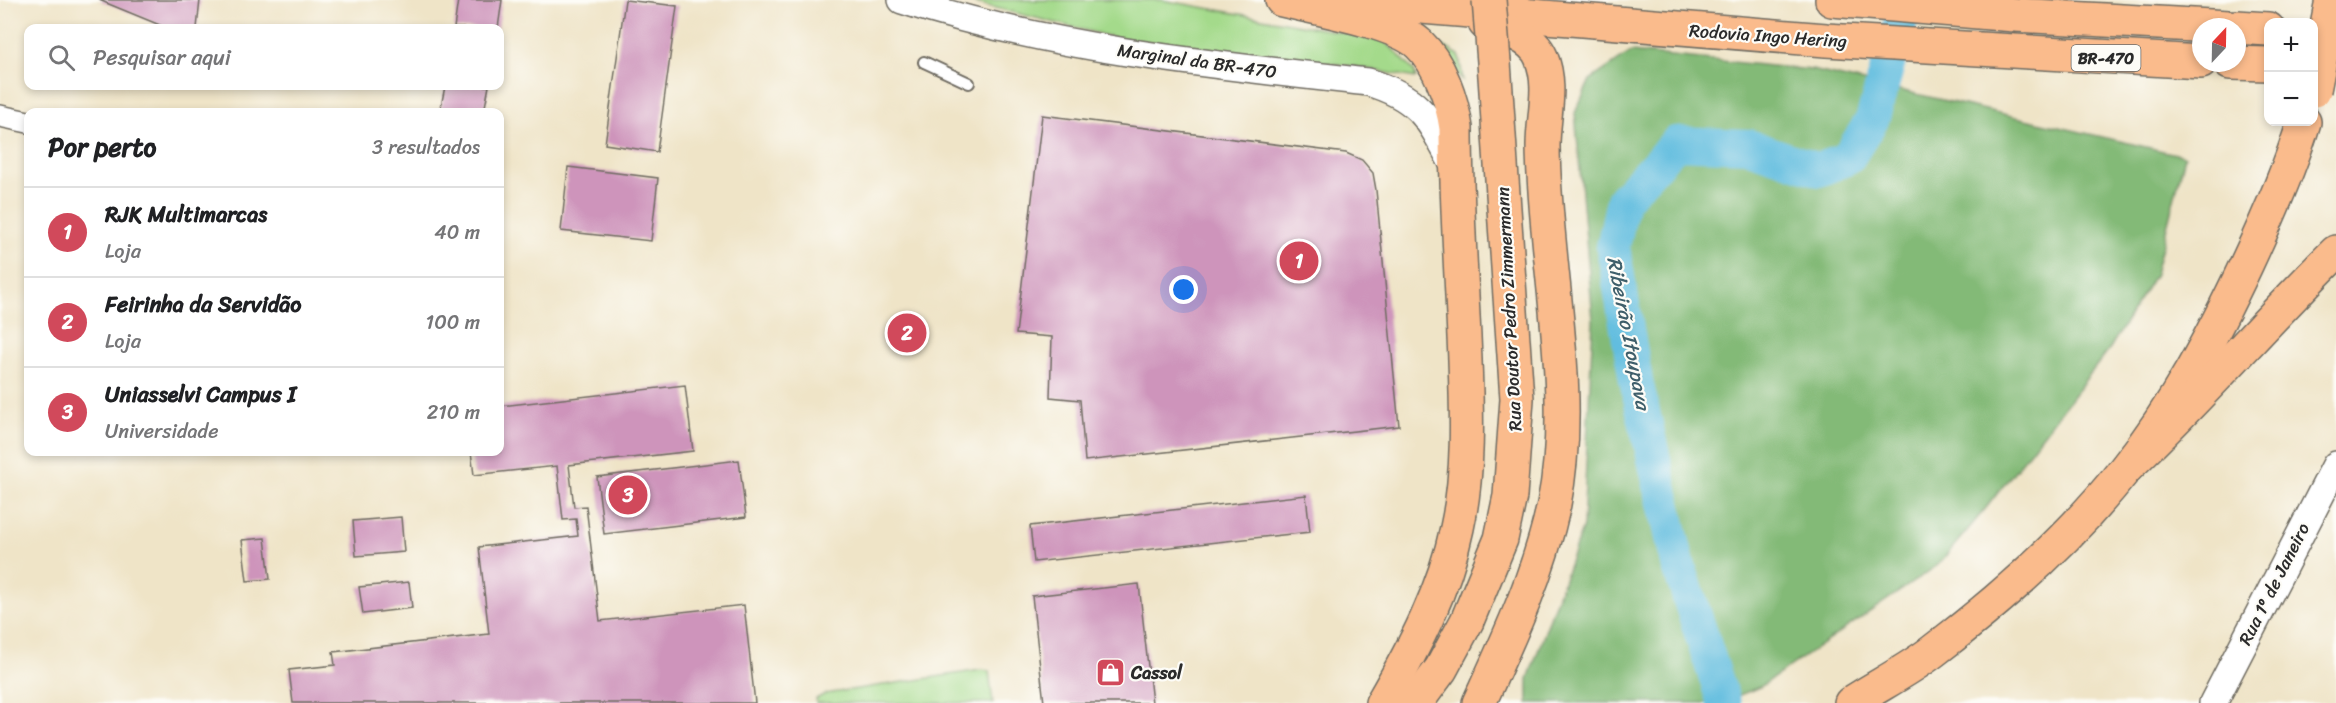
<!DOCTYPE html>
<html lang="pt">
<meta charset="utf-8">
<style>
:root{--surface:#fff;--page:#f2f2f2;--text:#202124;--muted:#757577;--line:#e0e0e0;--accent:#d1495b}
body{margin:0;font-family:Sriracha,sans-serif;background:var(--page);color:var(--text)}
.controls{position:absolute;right:18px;top:18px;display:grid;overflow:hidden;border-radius:12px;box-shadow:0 3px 9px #0003}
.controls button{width:54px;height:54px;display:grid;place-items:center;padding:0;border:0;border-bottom:2px solid var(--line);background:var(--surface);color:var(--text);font:30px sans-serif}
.compass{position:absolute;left:2192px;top:18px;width:54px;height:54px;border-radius:50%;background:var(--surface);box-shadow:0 3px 9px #0003;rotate:22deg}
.you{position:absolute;left:1184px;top:290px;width:21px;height:21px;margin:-15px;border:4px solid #fff;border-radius:50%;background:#1a73e8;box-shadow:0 0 0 9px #1a73e833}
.badge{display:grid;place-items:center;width:39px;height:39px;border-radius:50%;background:var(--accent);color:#fff;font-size:20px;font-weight:700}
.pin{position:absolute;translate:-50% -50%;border:3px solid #fff;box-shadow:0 2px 6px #0006}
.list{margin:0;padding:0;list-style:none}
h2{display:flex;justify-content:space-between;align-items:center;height:78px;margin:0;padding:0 24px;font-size:26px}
h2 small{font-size:20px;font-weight:400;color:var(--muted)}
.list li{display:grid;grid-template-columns:39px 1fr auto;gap:18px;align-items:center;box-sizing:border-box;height:90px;padding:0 24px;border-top:2px solid var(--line)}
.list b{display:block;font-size:22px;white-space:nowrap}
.list p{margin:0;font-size:20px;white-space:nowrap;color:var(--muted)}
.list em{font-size:20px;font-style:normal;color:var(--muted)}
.icon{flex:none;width:33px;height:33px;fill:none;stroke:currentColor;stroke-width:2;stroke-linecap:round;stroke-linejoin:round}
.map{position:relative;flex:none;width:2336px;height:703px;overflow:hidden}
.search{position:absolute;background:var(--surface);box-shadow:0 3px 9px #0003;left:24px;top:24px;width:480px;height:66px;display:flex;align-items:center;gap:15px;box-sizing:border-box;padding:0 21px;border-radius:12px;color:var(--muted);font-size:22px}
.panel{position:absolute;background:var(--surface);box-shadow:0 3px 9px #0003;left:24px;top:108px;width:480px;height:348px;border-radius:12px}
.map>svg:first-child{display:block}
.green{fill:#a4da8b;stroke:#68825b;stroke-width:1.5}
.forest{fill:#83ba77;stroke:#577251;stroke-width:1.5}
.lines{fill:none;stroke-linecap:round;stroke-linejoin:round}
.river{stroke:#62bddf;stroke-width:34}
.building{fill:#ce94bb}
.service-casing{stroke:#706c62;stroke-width:14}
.minor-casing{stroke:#706c62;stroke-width:24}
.tertiary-casing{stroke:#706c62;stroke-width:30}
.primary-casing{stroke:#706c62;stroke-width:36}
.motorway-casing{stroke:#706c62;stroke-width:36}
.service{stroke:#fff;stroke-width:10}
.minor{stroke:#fff;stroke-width:21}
.tertiary{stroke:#fff;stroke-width:27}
.primary{stroke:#fabb8c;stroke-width:33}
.motorway{stroke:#fabb8c;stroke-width:33}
.primary-bridge-casing{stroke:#706c62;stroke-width:36;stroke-linecap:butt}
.primary-bridge{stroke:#fabb8c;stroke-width:33}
.labels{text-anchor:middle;stroke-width:4.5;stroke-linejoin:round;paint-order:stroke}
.shield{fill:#fdfcf7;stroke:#6a6a68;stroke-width:1.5}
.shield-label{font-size:16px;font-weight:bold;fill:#2b2b2b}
.street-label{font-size:18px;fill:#2b2b2b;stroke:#fdfcf7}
.poi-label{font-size:18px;font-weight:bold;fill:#2b2b2b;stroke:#fdfcf7;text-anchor:start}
.water-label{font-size:20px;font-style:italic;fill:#3e5e6a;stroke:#fdfcf7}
</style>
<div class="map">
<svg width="2336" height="703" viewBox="0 0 2336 703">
<rect width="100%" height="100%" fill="#fdfcf7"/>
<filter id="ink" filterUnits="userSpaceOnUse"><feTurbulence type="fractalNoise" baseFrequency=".0167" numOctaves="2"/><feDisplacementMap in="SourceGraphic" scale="12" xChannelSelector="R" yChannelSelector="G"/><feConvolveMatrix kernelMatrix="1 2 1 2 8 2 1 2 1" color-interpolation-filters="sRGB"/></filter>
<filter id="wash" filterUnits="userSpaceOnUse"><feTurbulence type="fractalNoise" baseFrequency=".008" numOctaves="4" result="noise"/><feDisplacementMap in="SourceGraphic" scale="24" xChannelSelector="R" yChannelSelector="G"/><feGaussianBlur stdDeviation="1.35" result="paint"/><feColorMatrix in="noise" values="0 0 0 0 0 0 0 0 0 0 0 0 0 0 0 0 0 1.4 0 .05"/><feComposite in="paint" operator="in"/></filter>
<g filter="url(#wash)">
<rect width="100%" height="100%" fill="#efe4c7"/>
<g class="green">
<polygon points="964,0 1162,0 1384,40 1414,71 1416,78 1345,65 1116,38"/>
<polygon points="1434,41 1459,55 1463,81"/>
<polygon points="981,670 989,671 993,703 816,703 816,699 825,694"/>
</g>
<polygon class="forest" points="1631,52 1812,70 2185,156 2155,274 2110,348 1986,508 1938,565 1760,687 1719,703 1528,703 1528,679 1583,526 1593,320 1575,113 1590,80"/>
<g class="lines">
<polyline class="river" points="1724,703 1678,564 1636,381 1613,247 1623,200 1676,143 1749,146 1819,170 1848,158 1872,120 1907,0"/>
</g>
<g id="blocks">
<g class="building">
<polygon points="99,0 200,0 197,28 167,28"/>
<polygon points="458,0 502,0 498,28 454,28"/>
<polygon points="625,0 677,6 657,152 605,144"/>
<polygon points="445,86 489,86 484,112 440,112"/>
<polygon points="1042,115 1346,153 1362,160 1373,173 1376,190 1399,426 1085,461 1080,400 1050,397 1052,337 1016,334"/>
<polygon points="568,167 658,178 651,241 561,231"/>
<polygon points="685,385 693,451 569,465 574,507 586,506 600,621 744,605 755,703 293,703 289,670 335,665 333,652 489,634 479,547 578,536 576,519 563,520 557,466 474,475 471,452 500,452 500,406"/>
<polygon points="739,460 746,517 604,534 597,477"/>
<polygon points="1306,495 1310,532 1034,562 1030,526"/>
<polygon points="401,517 404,552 356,556 353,521"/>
<polygon points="265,538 270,579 247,581 242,540"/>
<polygon points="409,582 412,608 363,614 359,587"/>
<polygon points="1139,584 1152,703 1044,703 1032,596"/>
</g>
</g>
</g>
<g filter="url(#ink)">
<use href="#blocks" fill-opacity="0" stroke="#706c62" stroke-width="1.5"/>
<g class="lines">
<defs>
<polyline id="service" points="924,62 969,83"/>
<polyline id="minor" points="0,116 28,122"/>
<g id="tertiary">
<path d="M902,0C1052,49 1212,65 1368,82C1424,99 1430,122 1456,169"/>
<polyline points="2213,703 2336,465"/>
</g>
<g id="primary">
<polyline points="1416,703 1441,669 1467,621 1501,539 1510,496 1517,399 1494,62"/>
<path d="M1851,703C1877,686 1907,671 1932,652C2002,599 2071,538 2126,468C2175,407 2213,335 2246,265C2268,218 2289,171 2304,122"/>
</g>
<g id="motorway">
<path d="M1282,0C1316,8 1395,22 1419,44C1440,64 1452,100 1456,128C1456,205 1462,283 1465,360C1467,415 1469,474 1457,528C1444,591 1414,648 1382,703"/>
<polyline points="1336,0 1826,40 2201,62"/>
<polyline points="1832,0 2015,15 2229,27"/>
<polyline points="2237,27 2268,29"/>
<polyline points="2230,63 2268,64"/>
<path d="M2128,466C2201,397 2265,322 2336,252"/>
<path d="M1479,703C1509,638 1539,574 1554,504C1577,391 1544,261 1543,146C1543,116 1553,86 1541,57C1532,36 1505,29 1485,23"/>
</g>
</defs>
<use href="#service" class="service-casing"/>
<use href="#minor" class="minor-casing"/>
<use href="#tertiary" class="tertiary-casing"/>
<use href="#primary" class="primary-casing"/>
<use href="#motorway" class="motorway-casing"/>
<use href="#service" class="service"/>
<use href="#minor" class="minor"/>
<use href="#tertiary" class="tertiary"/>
<use href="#primary" class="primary"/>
<use href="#motorway" class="motorway"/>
<defs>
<g id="primary-bridge">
<polyline points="1489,0 1494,62"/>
<polyline points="2314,90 2332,0"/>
</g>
</defs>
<use href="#primary-bridge" class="primary-bridge-casing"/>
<use href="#primary-bridge" class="primary-bridge"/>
</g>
</g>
<defs>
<symbol id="shop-square" viewBox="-11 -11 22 22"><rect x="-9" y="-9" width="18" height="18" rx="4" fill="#d1495b" stroke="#fdfcf7"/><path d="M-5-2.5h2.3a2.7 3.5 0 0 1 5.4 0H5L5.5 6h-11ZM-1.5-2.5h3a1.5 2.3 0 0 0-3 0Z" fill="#fff"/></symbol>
</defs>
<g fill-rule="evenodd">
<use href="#shop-square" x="1094" y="656" width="33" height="33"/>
</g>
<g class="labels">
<rect class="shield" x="2071.5" y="45" width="69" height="26" rx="4.5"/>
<g class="shield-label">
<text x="2106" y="64">BR-470</text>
</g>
<g class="street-label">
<text transform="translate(1768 36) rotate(4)" y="6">Rodovia Ingo Hering</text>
<text transform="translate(1197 61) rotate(8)" y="6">Marginal da BR-470</text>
<text transform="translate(1509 309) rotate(-93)" y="6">Rua Doutor Pedro Zimmermann</text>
<text transform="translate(2274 584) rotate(-63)" y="6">Rua 1º de Janeiro</text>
</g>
<g class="poi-label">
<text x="1131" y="679">Cassol</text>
</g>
<g class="water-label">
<text transform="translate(1629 333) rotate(79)" y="7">Ribeirão Itoupava</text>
</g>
</g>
</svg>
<div class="controls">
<button>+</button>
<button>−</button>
</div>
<svg class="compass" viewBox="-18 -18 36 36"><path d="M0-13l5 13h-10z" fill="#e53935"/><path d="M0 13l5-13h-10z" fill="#757577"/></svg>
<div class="you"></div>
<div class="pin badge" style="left:1299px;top:261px">1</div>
<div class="pin badge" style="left:907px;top:333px">2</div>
<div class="pin badge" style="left:628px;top:495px">3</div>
<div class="search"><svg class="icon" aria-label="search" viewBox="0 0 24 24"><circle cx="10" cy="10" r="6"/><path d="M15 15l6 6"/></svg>Pesquisar aqui</div>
<section class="panel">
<h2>Por perto<small>3 resultados</small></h2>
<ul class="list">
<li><span class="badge">1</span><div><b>RJK Multimarcas</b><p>Loja</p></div><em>40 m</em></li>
<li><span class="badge">2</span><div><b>Feirinha da Servidão</b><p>Loja</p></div><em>100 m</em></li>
<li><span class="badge">3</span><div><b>Uniasselvi Campus I</b><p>Universidade</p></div><em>210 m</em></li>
</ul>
</section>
</div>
